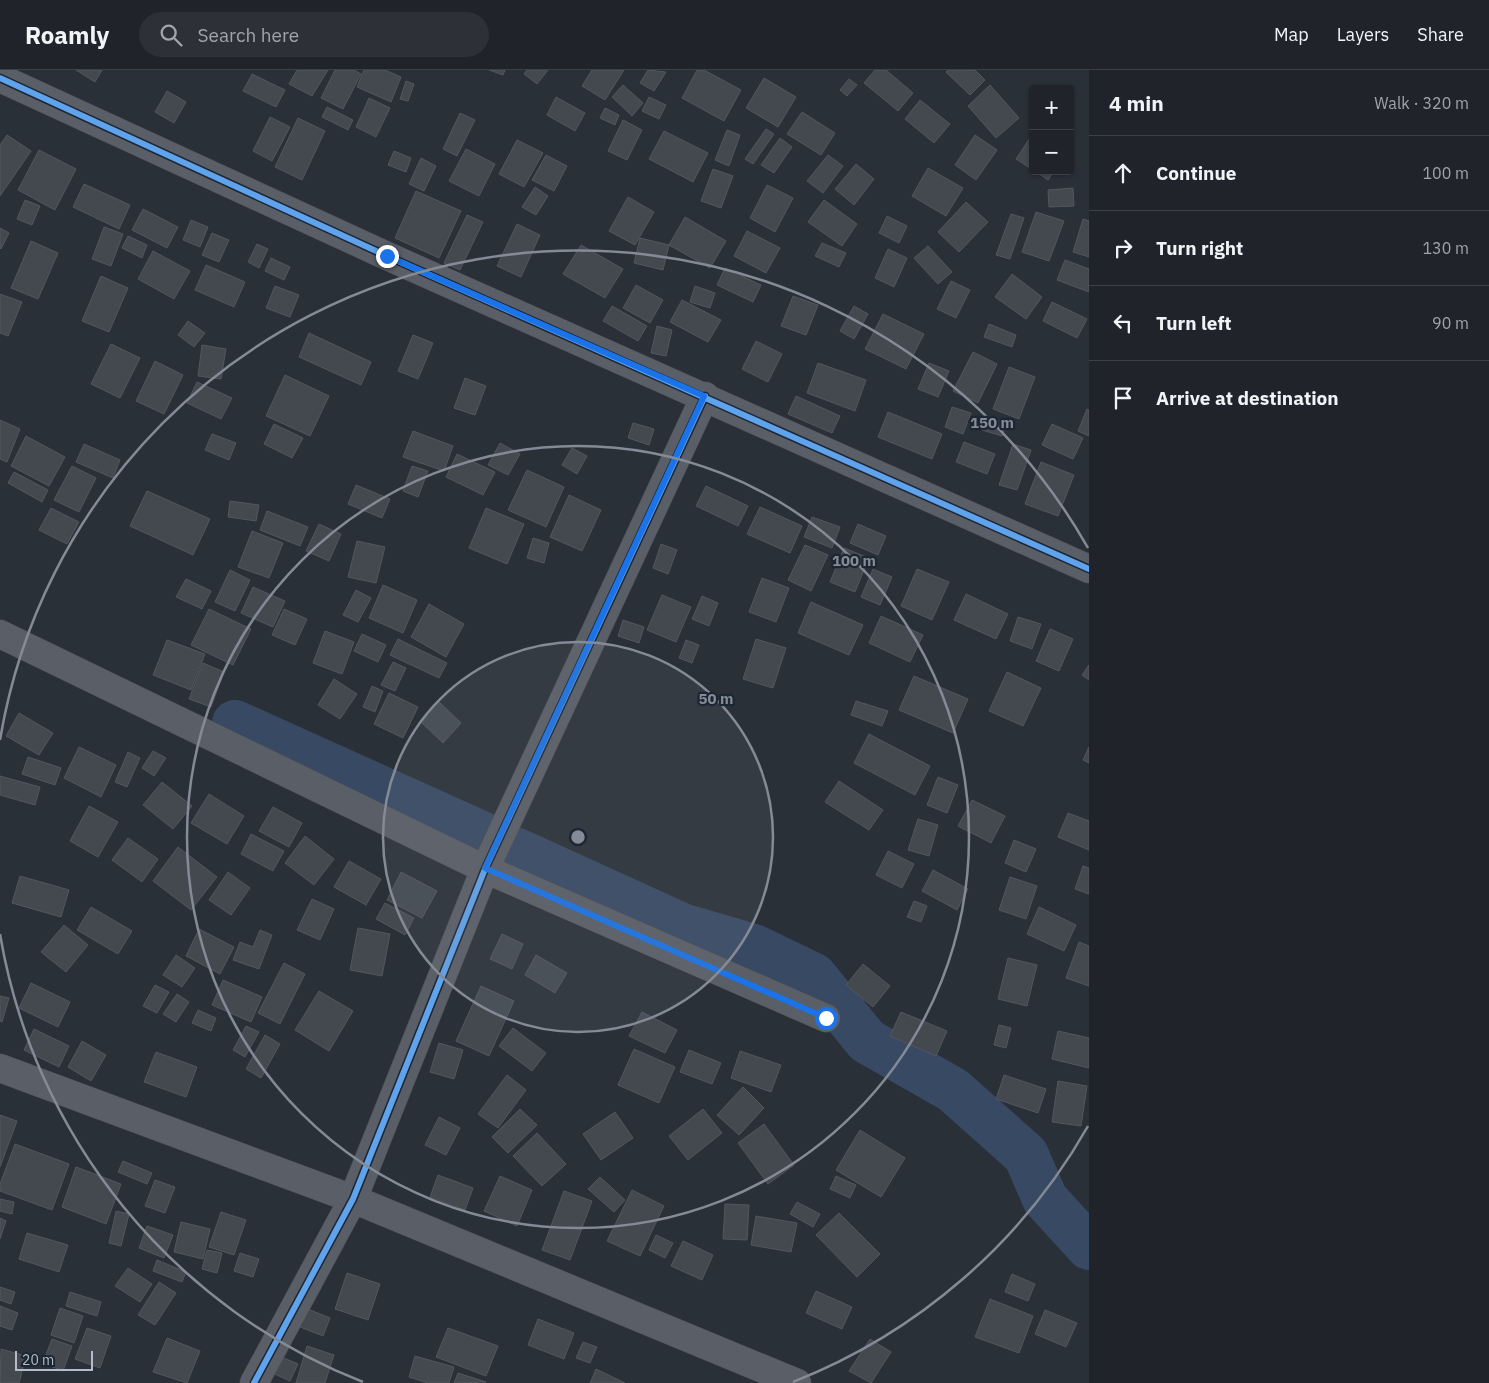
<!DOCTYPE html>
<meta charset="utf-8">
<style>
:root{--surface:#20242a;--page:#2d3036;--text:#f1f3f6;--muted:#a2a4a8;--line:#3d4147}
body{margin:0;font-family:"IBM Plex Sans",sans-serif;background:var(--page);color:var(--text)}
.controls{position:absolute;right:15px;top:15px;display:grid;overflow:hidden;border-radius:5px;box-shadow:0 1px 4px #0004}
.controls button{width:45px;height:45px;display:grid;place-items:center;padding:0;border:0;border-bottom:1px solid var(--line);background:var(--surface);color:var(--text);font:25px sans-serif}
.scale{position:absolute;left:15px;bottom:12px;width:78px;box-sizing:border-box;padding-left:5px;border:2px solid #b4bcc9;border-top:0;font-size:14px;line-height:18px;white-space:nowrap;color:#b4bcc9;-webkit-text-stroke:4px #1d2633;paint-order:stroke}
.stop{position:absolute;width:15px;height:15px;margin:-11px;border:4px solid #1a73e8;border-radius:50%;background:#fff}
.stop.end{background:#1a73e8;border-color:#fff;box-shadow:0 1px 5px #0008}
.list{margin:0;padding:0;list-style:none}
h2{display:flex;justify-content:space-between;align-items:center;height:65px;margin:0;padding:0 20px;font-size:21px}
h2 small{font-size:16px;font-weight:400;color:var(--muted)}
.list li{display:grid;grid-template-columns:32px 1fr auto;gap:15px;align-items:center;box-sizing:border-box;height:75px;padding:0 20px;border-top:1px solid var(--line)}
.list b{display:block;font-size:19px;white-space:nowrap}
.list em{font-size:16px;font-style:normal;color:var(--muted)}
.icon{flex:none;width:28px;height:28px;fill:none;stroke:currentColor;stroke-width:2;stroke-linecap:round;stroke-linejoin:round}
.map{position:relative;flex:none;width:1089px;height:1313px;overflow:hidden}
header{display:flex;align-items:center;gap:30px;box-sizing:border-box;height:70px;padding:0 25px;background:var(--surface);border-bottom:1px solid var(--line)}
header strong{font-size:24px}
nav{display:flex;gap:28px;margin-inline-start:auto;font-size:18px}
.search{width:350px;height:45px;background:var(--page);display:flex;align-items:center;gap:12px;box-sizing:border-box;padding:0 18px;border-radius:28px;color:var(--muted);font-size:19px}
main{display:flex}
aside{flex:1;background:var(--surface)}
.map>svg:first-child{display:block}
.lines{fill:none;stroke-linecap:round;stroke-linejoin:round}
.river{stroke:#384963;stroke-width:46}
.building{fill:#444950;stroke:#52575f}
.minor-casing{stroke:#484c53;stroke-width:29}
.minor{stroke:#5a5e66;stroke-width:28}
.cycleway-casing{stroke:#1d2633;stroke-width:9}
.cycleway{stroke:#60a3ed;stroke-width:6}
.route{stroke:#1a73e8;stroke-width:6}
.ring{fill:none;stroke:#848b96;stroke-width:2.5}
.centre{fill:#848b96;stroke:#1d2633;stroke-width:2.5}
.ring-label{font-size:15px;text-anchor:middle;font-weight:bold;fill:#848b96;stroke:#1d2633;stroke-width:4.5;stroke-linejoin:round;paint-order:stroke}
</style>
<header>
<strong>Roamly</strong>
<div class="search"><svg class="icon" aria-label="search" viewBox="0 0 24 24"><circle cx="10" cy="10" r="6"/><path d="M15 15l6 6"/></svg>Search here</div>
<nav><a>Map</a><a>Layers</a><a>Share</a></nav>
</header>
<main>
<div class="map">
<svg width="1089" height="1313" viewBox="0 0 1089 1313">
<rect width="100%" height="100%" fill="#2a3038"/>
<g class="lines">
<g class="river">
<polyline points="235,653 486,766"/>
<polyline points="515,780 682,856 754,877 814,906 867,971 953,1020 1026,1085 1045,1129 1089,1177"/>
</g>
</g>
<g class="building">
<polygon points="76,0 102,0 95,12"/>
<polygon points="297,0 328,0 312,26 289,14"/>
<polygon points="335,0 354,0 361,4 343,39 321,28"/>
<polygon points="364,0 385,0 401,7 391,32 357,17"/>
<polygon points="489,0 505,0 503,5"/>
<polygon points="527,0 548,0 537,14 524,4"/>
<polygon points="592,0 624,0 605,30 582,16"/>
<polygon points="648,0 666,2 654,21 640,13"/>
<polygon points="697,0 704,0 741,20 724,51 682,28"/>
<polygon points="875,0 886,0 913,23 898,41 864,13"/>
<polygon points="948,0 975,0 985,10 970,25 946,2"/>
<polygon points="252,4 285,20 276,37 243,21"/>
<polygon points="764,8 796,27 778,57 746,38"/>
<polygon points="849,9 857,15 847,26 840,20"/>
<polygon points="406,11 414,14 408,31 400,29"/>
<polygon points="623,15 643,33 632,46 612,27"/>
<polygon points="990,15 1019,48 996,68 968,36"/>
<polygon points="167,21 186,32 174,53 155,42"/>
<polygon points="556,27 585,43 575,61 547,45"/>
<polygon points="649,27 666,35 659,49 642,41"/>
<polygon points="369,28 390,38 376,67 356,57"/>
<polygon points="920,30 950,54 934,73 905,49"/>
<polygon points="327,37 353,50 348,60 322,47"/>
<polygon points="605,38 619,45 615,55 600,48"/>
<polygon points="802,42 835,63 821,85 787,64"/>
<polygon points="460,43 475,50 457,86 443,79"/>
<polygon points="270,47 290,57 272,91 253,81"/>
<polygon points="298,48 325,61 302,110 275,97"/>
<polygon points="623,50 642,60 627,90 608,81"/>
<polygon points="766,59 774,64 753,94 745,89"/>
<polygon points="727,60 740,65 729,96 715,90"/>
<polygon points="664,61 708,83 693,112 649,89"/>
<polygon points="7,65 31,81 0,126 0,75"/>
<polygon points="975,65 997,80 976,110 955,95"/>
<polygon points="1032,65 1033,66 1033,100 1016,89"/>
<polygon points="780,68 792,77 774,103 761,95"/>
<polygon points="517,70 543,83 524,117 499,104"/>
<polygon points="466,79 495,94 479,126 449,111"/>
<polygon points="39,80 76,99 55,140 18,120"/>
<polygon points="394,81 411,88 406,102 388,95"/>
<polygon points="546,85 567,96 554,121 532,110"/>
<polygon points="828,85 843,96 823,123 807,111"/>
<polygon points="421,88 436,96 424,121 409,114"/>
<polygon points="856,94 874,109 854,135 835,119"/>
<polygon points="928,98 963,118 946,146 912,126"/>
<polygon points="713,99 733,106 721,138 701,131"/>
<polygon points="1035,101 1054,101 1048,110"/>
<polygon points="84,114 130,135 119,159 73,137"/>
<polygon points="767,115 793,128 775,162 750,148"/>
<polygon points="535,117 548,126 536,145 522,137"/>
<polygon points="1073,118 1074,136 1049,137 1048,120"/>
<polygon points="416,121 461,141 439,188 395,168"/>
<polygon points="628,127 654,142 635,175 609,161"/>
<polygon points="25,130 40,136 32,155 17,149"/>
<polygon points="824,130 857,154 842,176 808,152"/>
<polygon points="966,132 988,152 959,182 938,162"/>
<polygon points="143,139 178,157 167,178 132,160"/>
<polygon points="1036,142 1064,151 1049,191 1022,182"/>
<polygon points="1011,144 1024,148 1010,189 996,185"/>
<polygon points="467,145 483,152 460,200 444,193"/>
<polygon points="887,146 907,156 899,173 879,163"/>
<polygon points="685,147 726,171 710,198 669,175"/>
<polygon points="1083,149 1089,151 1089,187 1073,182"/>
<polygon points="191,150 208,157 200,177 183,170"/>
<polygon points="517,154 540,165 521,207 497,196"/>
<polygon points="104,157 123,164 111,196 92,189"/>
<polygon points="0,158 9,163 1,179 0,178"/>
<polygon points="747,161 780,178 766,203 734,186"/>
<polygon points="212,163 229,170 219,192 202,185"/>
<polygon points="128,166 147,175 142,188 122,178"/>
<polygon points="640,168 669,175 663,200 634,193"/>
<polygon points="31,171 58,183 38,229 11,218"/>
<polygon points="822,173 846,183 839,197 815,186"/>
<polygon points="257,174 268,179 259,198 248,192"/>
<polygon points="581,175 623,199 605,228 563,204"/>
<polygon points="928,176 952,202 938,214 914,188"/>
<polygon points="888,179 907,188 894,217 875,208"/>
<polygon points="153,181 190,201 174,229 138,209"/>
<polygon points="271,188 290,197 284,210 265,201"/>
<polygon points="1065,190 1089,199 1089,222 1057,210"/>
<polygon points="206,195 245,212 234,237 195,220"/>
<polygon points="725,198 761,215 753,232 717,215"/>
<polygon points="1012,204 1042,227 1026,249 995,227"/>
<polygon points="101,206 128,218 109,262 82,251"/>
<polygon points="951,211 970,220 956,248 937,239"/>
<polygon points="636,215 663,230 650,253 623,238"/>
<polygon points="275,216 299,225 290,247 266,238"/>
<polygon points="695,216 715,223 710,238 690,232"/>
<polygon points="0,224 22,232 8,266 0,263"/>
<polygon points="793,226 818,235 806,265 781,256"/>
<polygon points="682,230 721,250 708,272 670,252"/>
<polygon points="1052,232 1087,249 1077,268 1043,251"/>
<polygon points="612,236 647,256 638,271 603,251"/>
<polygon points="854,236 868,244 854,269 840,261"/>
<polygon points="883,244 924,264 906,299 865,279"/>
<polygon points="188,251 205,263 194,277 178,265"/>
<polygon points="989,254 1016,265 1012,277 984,267"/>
<polygon points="657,256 672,260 666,286 651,283"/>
<polygon points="309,263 371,292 361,315 299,287"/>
<polygon points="413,265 433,273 418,309 398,301"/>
<polygon points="756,271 782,284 768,312 742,299"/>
<polygon points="111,274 140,288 120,328 91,314"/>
<polygon points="202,275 226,279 221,309 198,306"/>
<polygon points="973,282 997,294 978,333 953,321"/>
<polygon points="155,291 183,305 164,344 136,331"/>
<polygon points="818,293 866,310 855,341 807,323"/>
<polygon points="929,293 949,301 938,327 918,319"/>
<polygon points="1009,297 1035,307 1019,349 993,339"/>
<polygon points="285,305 329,326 310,366 266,346"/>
<polygon points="465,308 486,316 475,345 454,338"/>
<polygon points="197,312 232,328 221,349 187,333"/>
<polygon points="796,326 840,346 832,363 788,344"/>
<polygon points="952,337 971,343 963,364 945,357"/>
<polygon points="1087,339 1089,340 1089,366 1078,361"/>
<polygon points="888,342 942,364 932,389 878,367"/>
<polygon points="986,347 1006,353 1002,366 982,360"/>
<polygon points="0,350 20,359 7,392 0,389"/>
<polygon points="633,353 654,359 649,375 628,368"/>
<polygon points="274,354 303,368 292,388 264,374"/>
<polygon points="1052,354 1083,368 1073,389 1042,375"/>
<polygon points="413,361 453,376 444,401 403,387"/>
<polygon points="212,364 236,373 229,390 205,380"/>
<polygon points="26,366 65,387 49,416 11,396"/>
<polygon points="964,372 995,384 987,404 956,392"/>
<polygon points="500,373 520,384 508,405 488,395"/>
<polygon points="84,374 120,390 113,408 76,392"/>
<polygon points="1013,374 1031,380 1017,420 999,415"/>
<polygon points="572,378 587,386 577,404 562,395"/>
<polygon points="457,384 495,402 483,425 446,407"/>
<polygon points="1041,392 1074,405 1058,446 1025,434"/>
<polygon points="72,396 96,408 79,442 54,430"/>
<polygon points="412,396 428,401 418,427 403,421"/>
<polygon points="527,400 564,417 546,457 508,440"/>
<polygon points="14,402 48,420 42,432 8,413"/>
<polygon points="356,415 390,429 382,448 348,434"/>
<polygon points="706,416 748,436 738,456 696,436"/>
<polygon points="147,421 210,449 193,485 130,456"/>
<polygon points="569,425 601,440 582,481 550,467"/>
<polygon points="230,431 259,435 256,451 228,447"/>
<polygon points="760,437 802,456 790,483 747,464"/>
<polygon points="51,438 79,452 67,474 39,460"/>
<polygon points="486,438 524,454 507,494 469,478"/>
<polygon points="267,441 308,457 300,476 260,460"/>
<polygon points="812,447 840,457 832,478 804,467"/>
<polygon points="319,454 341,464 329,491 306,481"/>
<polygon points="858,454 886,466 878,485 850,473"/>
<polygon points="252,461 283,473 269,508 238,497"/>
<polygon points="533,468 549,473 544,493 527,488"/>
<polygon points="357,471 385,477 376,513 348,507"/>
<polygon points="661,474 677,480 668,504 653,498"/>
<polygon points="805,475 828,485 811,521 788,510"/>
<polygon points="844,478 869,488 855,522 830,512"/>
<polygon points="873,499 892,507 880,535 861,527"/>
<polygon points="917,499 949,512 932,550 901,536"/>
<polygon points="230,500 250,510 235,541 215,532"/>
<polygon points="762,508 789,518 776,552 749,542"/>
<polygon points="186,509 211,521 202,539 176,527"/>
<polygon points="383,515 417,530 403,563 369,548"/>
<polygon points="253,517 285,531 273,557 241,543"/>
<polygon points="356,520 371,528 358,552 343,545"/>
<polygon points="966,524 1008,544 996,569 954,550"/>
<polygon points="662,525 691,537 676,572 647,560"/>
<polygon points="702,526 718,533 709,556 692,549"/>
<polygon points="811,532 863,555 849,585 798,563"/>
<polygon points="429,534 464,554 446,587 411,567"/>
<polygon points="209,539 251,559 233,595 191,575"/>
<polygon points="284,539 307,549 295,575 272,565"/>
<polygon points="881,546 923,565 910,592 869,573"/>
<polygon points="1018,547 1041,554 1032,579 1010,571"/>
<polygon points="623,550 644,557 639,573 618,566"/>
<polygon points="1050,559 1073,569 1059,601 1036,591"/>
<polygon points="325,561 354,572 342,604 313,593"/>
<polygon points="362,564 386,575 378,592 354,581"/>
<polygon points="398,569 447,593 439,608 390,585"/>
<polygon points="756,569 786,578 773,618 743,609"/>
<polygon points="167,570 205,584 191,620 153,605"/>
<polygon points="686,570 699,575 692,593 679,588"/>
<polygon points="393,592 406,598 395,621 381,615"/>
<polygon points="203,593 224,602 211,637 189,629"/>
<polygon points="1089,595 1089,610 1082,605"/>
<polygon points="1007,602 1041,618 1023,656 989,641"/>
<polygon points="914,606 968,629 953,663 899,640"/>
<polygon points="334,609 357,624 340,649 318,635"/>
<polygon points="372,616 383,621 375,642 363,637"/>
<polygon points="389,623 418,637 403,668 374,654"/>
<polygon points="438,631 461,653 443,673 420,651"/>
<polygon points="856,631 888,641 882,656 851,645"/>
<polygon points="19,643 53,663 39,685 6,666"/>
<polygon points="869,664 930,696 915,725 854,693"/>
<polygon points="79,677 116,695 101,727 64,708"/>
<polygon points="1089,677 1089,693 1083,690"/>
<polygon points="153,681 166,688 154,706 142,698"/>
<polygon points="128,682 140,688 127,717 115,712"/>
<polygon points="28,687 61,698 55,715 22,704"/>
<polygon points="0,706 40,717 35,735 0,725"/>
<polygon points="938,707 958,715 947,743 927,735"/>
<polygon points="839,711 883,740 869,760 825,732"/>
<polygon points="162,712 192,736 173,759 143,735"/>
<polygon points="209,724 244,746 227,774 191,753"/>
<polygon points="972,730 1005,746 991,773 958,756"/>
<polygon points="89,736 118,752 98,787 70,771"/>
<polygon points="273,737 302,753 289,777 259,761"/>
<polygon points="1068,743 1089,751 1089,780 1058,767"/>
<polygon points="918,749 938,755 929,786 908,780"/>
<polygon points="251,764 284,781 273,801 241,784"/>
<polygon points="305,766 334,789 314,815 285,793"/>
<polygon points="128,768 158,789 142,812 112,790"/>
<polygon points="1014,770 1036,779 1026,802 1005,793"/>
<polygon points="178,777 217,807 191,840 153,811"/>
<polygon points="888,781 914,794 902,818 876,805"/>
<polygon points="349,791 381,809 366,835 334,817"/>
<polygon points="1083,796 1089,798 1089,824 1075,819"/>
<polygon points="933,800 968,819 957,840 922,821"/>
<polygon points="228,802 250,818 231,845 209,830"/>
<polygon points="401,802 437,821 422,848 387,830"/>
<polygon points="20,806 69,820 61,847 12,833"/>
<polygon points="1010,807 1037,816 1026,849 999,840"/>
<polygon points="312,829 334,839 320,870 297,860"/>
<polygon points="914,831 927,836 921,852 907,847"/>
<polygon points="385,833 414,848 405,865 376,849"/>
<polygon points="91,837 132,861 118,884 77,860"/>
<polygon points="1039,837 1076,855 1064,881 1027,864"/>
<polygon points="64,855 88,875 66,902 41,882"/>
<polygon points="358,858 390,864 382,906 350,900"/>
<polygon points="199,859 234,877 220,904 186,886"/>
<polygon points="260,860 272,865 259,899 233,890 240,872 253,877"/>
<polygon points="502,864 523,874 512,899 490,889"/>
<polygon points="1079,872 1089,876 1089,916 1066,908"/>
<polygon points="176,885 195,898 182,917 163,905"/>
<polygon points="536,885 567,903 555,923 525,905"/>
<polygon points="1008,888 1037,895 1027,936 998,929"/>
<polygon points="284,893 305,904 280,954 258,943"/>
<polygon points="863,894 890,916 873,937 846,915"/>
<polygon points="223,910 262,927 251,952 212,935"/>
<polygon points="31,913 70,932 58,957 19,938"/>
<polygon points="155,915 169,922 157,943 143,936"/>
<polygon points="481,916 514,931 489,986 456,971"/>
<polygon points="319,921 353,941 329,981 295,960"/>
<polygon points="177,924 189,932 176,952 163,944"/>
<polygon points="0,926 9,928 2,952 0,951"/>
<polygon points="198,940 216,948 211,961 192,953"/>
<polygon points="642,942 677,960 665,983 629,966"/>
<polygon points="901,942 947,961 936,986 890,966"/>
<polygon points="999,955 1011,958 1006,978 994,975"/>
<polygon points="246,956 259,962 245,987 233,980"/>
<polygon points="513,958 546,983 532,1001 499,976"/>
<polygon points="34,959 69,976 59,997 24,980"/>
<polygon points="1058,961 1089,968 1089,998 1052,989"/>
<polygon points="265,965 280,974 261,1008 246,999"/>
<polygon points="82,971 106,985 91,1011 68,997"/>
<polygon points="439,973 463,980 454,1009 430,1002"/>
<polygon points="634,979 675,997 659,1033 618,1015"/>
<polygon points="689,980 721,993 712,1014 680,1002"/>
<polygon points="740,981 781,995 771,1022 731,1008"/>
<polygon points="156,982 197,997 186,1027 144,1012"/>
<polygon points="507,1005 526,1020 498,1058 478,1044"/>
<polygon points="1004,1005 1046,1019 1038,1043 996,1029"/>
<polygon points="1058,1011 1087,1016 1081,1056 1052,1052"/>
<polygon points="743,1017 764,1038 739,1065 717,1045"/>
<polygon points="520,1039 537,1055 508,1083 492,1067"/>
<polygon points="703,1039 722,1063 688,1090 669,1066"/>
<polygon points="615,1042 633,1068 601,1090 583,1064"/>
<polygon points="0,1045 17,1051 0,1097"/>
<polygon points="439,1047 460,1058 446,1085 425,1075"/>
<polygon points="764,1054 794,1095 768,1114 738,1073"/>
<polygon points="860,1060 905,1088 881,1127 836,1100"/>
<polygon points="537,1063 566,1094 542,1116 513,1086"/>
<polygon points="15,1074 69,1094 52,1140 0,1121 0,1114"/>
<polygon points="123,1091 152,1103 147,1114 118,1102"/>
<polygon points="76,1097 121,1114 106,1154 62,1137"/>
<polygon points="438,1105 473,1118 465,1140 430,1127"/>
<polygon points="500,1106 532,1120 517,1156 484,1141"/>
<polygon points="836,1106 856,1115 850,1128 830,1119"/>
<polygon points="600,1107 625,1130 614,1142 588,1119"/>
<polygon points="155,1110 175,1117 165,1143 145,1136"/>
<polygon points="632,1120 664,1136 640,1186 607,1171"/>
<polygon points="564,1121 592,1131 570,1190 542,1180"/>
<polygon points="0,1129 14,1132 12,1144 0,1141"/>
<polygon points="797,1132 820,1144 813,1157 790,1144"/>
<polygon points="725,1134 749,1135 747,1170 723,1169"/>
<polygon points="116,1141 129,1144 121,1176 109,1173"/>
<polygon points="221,1142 246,1150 234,1185 209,1177"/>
<polygon points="839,1143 880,1184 857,1207 816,1165"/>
<polygon points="756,1146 797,1153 791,1182 751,1175"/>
<polygon points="0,1148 6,1151 0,1169"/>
<polygon points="181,1152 210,1159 203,1189 174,1182"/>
<polygon points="147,1156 173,1165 164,1188 139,1178"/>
<polygon points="27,1163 68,1175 59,1202 19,1189"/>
<polygon points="656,1165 673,1173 665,1188 649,1180"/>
<polygon points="683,1171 713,1185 702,1210 671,1196"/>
<polygon points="207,1180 222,1183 217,1203 202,1199"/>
<polygon points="240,1183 259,1189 253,1207 234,1201"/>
<polygon points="157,1190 186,1202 182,1212 153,1201"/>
<polygon points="128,1198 152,1214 140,1232 115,1216"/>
<polygon points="347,1203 380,1214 368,1250 335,1239"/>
<polygon points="1012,1204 1035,1214 1028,1231 1005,1222"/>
<polygon points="159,1212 176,1223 155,1255 138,1245"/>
<polygon points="0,1217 15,1222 11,1234 0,1230"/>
<polygon points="816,1221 852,1237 842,1259 806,1243"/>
<polygon points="70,1222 101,1232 97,1246 66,1236"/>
<polygon points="990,1229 1033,1246 1019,1283 975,1267"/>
<polygon points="0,1236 18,1243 12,1260 0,1256"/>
<polygon points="303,1237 330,1248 323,1266 295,1255"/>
<polygon points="60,1238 83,1246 74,1273 51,1265"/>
<polygon points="1045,1240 1077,1253 1066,1277 1035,1264"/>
<polygon points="538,1249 574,1263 564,1289 528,1275"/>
<polygon points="87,1258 111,1266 100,1298 75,1289"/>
<polygon points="448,1258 498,1276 486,1306 436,1287"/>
<polygon points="167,1268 200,1281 187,1313 153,1302"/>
<polygon points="52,1269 72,1276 63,1301 43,1293"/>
<polygon points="870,1269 891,1282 871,1313 849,1301"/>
<polygon points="583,1272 597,1277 590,1293 576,1288"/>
<polygon points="307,1276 334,1285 325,1313 296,1313"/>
<polygon points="1,1279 26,1286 19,1313 0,1313"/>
<polygon points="277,1285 298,1294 290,1311 270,1302"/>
<polygon points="415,1286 454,1297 449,1313 428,1313 409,1307"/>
<polygon points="596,1299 625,1313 590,1313"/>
<polygon points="458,1303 486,1312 454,1313"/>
</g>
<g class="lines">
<defs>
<g id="minor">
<polyline points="0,8 387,186 1089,499"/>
<polyline points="0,564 485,799 826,948"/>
<polyline points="0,998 353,1129 797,1313"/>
<polyline points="254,1313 353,1129 485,799 705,326"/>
</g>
</defs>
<use href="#minor" class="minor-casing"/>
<use href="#minor" class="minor"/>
<defs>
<g id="cycleway">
<polyline points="0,8 387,186 1089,499"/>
<polyline points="254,1313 353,1129 485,799 705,326"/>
</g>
</defs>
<use href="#cycleway" class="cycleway-casing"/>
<use href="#cycleway" class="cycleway"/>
</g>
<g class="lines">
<polyline class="route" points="387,186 704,326 485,798 826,948"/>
</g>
<circle cx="578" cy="767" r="195" fill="#848b96" fill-opacity=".12"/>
<g class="ring">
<circle cx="578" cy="767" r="195"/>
<circle cx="578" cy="767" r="391"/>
<path d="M1088 1056A586 586 0 0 1 793 1312M363 1312A586 586 0 0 1 0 864M0 670A586 586 0 0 1 1088 478"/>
</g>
<circle cx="578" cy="767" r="8" class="centre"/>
<g class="ring-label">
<text x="992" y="358">150 m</text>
<text x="854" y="496">100 m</text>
<text x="716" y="634">50 m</text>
</g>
</svg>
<div class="controls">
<button>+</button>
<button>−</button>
</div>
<div class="scale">20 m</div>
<div class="stop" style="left:826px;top:948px"></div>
<div class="stop end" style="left:387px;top:186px"></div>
</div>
<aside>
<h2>4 min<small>Walk · 320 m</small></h2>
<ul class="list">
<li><svg class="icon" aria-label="ahead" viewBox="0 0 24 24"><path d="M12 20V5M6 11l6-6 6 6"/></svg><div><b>Continue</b></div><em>100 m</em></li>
<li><svg class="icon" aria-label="right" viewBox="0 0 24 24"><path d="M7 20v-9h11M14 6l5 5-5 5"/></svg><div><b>Turn right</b></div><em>130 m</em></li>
<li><svg class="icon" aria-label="left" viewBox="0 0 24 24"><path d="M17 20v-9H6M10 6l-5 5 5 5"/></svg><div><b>Turn left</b></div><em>90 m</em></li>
<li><svg class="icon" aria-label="arrive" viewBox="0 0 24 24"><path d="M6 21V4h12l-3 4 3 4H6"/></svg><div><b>Arrive at destination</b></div></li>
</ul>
</aside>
</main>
